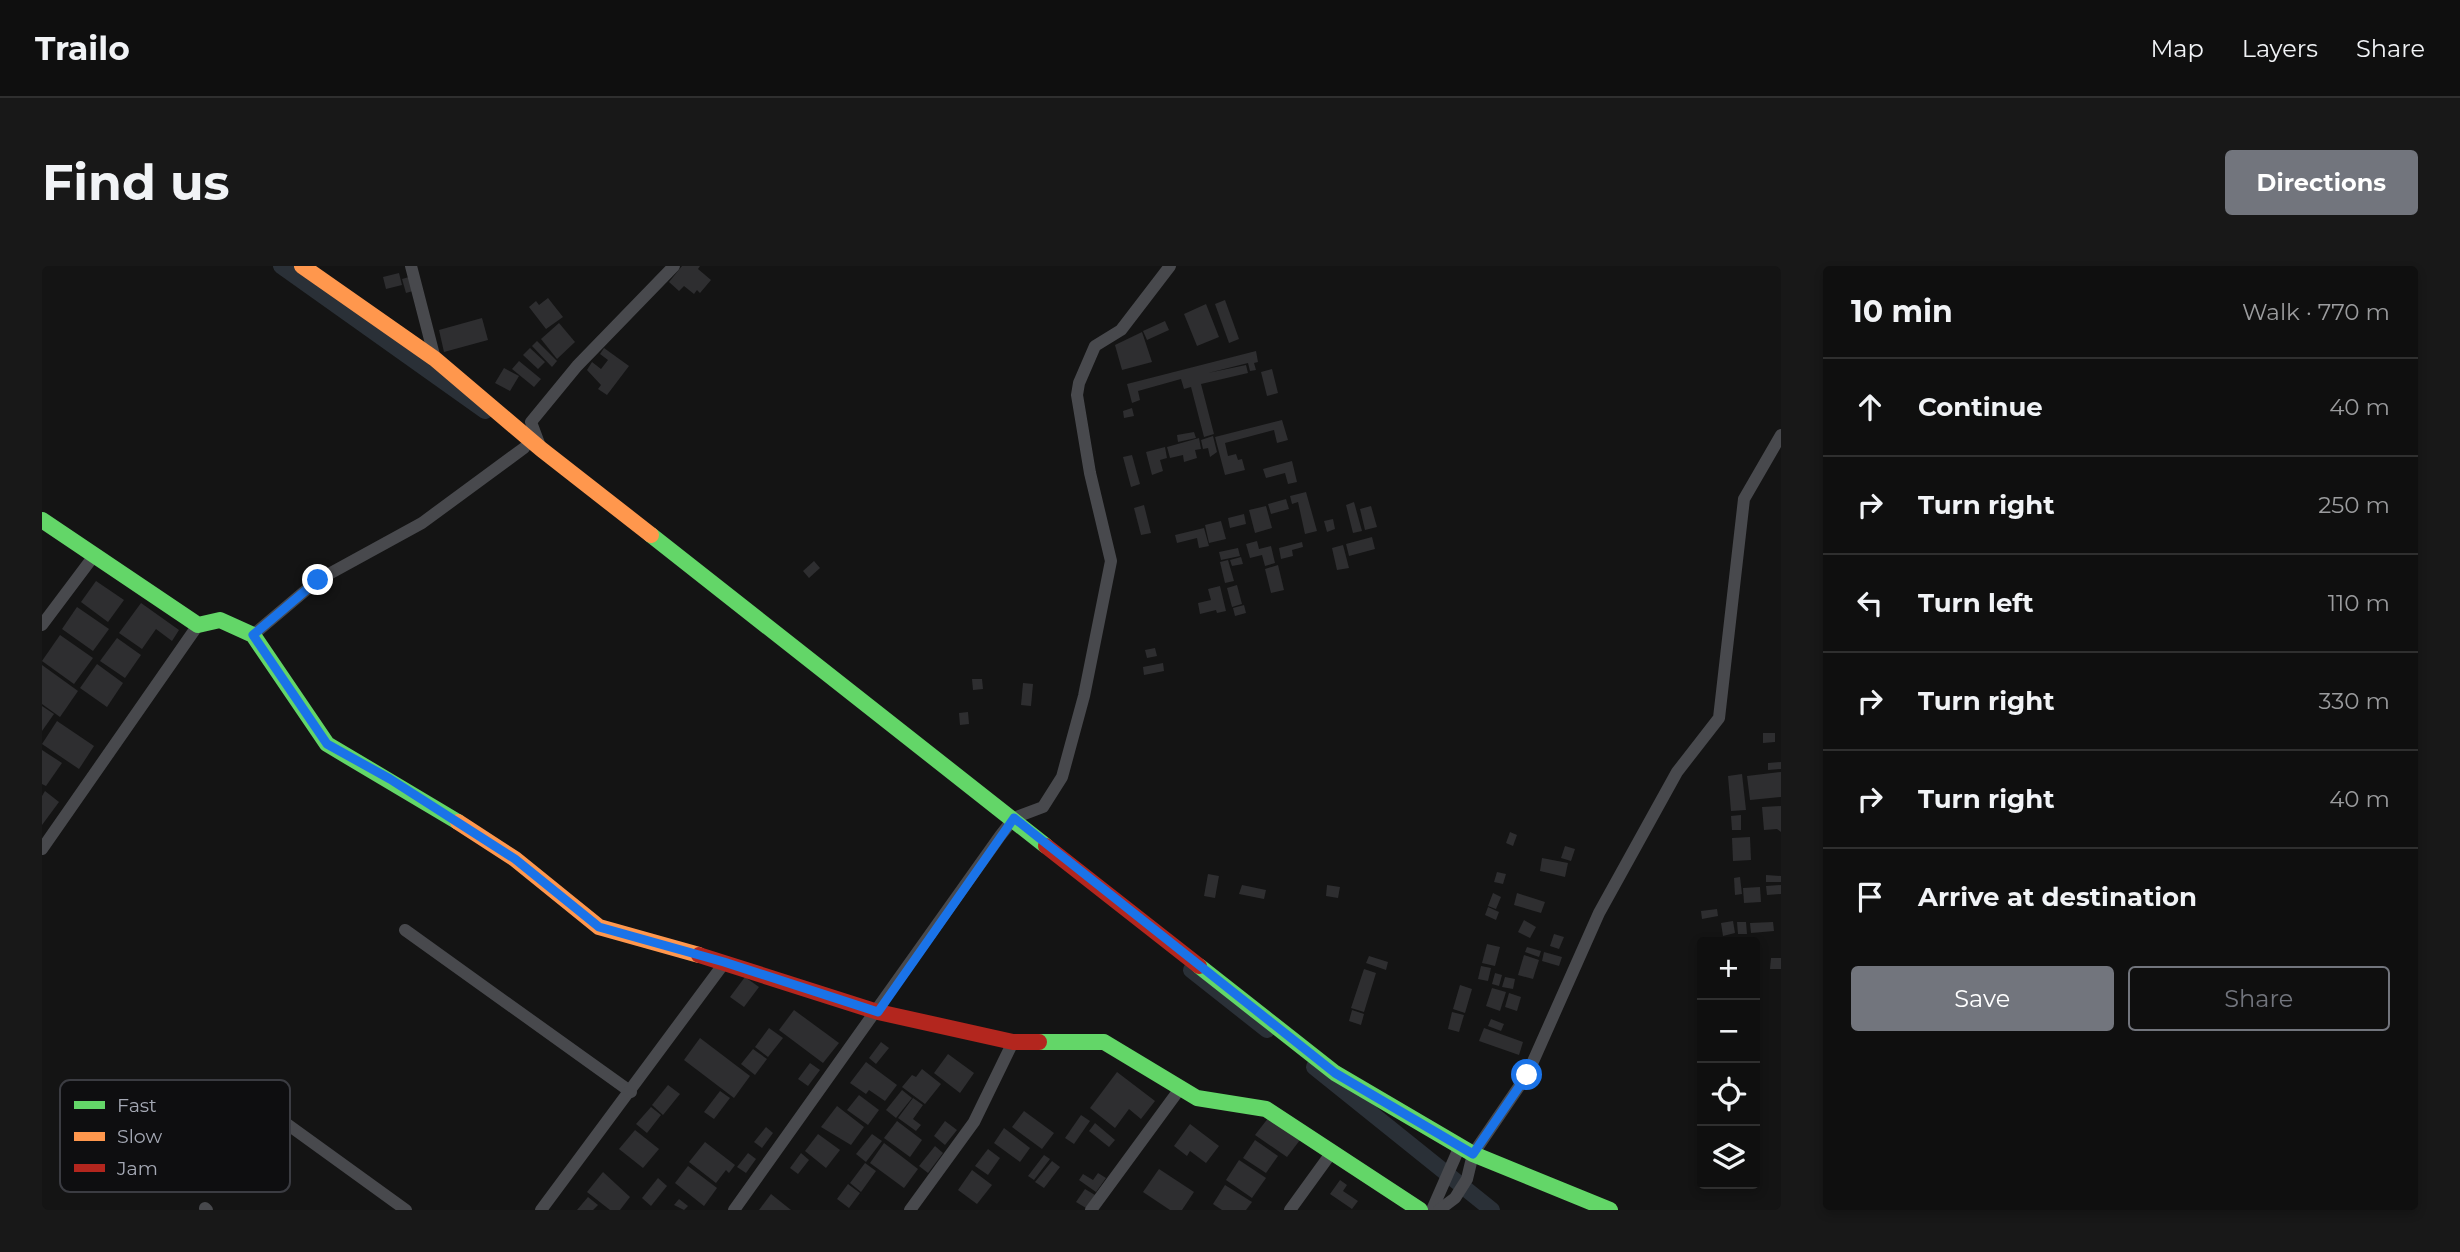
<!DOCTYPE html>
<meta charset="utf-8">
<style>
:root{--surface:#0f0f0f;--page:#181818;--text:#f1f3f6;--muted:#9b9c9e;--line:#2f2f2f;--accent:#72757d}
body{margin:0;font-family:Montserrat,sans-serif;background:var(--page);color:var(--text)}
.controls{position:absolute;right:21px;bottom:21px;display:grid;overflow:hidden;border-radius:7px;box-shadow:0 4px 10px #0003}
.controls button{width:63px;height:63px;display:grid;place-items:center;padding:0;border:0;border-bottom:2px solid var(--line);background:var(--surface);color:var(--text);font:35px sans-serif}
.stop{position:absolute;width:21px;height:21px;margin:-16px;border:5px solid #1a73e8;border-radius:50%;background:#fff}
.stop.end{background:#1a73e8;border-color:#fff;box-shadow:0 2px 7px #0008}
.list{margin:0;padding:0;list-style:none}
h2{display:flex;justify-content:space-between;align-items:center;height:91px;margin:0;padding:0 28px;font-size:30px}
h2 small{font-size:23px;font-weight:400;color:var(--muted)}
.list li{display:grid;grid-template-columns:46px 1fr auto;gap:21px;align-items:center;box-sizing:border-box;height:98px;padding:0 28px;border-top:2px solid var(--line)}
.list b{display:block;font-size:26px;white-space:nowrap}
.list em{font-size:23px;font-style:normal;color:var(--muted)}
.actions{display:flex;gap:14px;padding:21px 28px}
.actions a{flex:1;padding:16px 0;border:2px solid var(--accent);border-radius:7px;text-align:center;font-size:24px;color:var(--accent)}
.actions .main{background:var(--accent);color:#fff}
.icon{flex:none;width:38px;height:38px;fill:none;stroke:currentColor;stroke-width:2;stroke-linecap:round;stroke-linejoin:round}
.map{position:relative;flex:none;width:1739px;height:944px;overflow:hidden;border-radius:7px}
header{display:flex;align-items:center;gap:42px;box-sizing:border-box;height:98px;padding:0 35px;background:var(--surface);border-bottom:2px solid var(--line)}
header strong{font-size:33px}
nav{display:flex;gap:38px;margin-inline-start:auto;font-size:24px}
.intro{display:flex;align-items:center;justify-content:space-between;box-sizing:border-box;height:168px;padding:0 42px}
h1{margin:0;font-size:49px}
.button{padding:18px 32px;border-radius:7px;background:var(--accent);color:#fff;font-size:24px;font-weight:700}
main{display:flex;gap:42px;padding:0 42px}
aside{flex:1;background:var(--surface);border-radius:7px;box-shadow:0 4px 10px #0003}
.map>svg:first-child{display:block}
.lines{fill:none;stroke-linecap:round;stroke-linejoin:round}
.canal{stroke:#2a3037;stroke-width:16}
.building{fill:#2e2e30}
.street{stroke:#48494d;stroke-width:12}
.fast{stroke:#63d668;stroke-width:16}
.slow{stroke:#ff974d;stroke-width:16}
.jam{stroke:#b3261e;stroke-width:16}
.route{stroke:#1a73e8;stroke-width:9}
.key{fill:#0e0e10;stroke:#3b3c42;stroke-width:2}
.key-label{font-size:19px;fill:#a5a9b5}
</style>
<header>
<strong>Trailo</strong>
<nav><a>Map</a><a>Layers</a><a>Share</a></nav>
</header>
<div class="intro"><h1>Find us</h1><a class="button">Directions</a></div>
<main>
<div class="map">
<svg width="1739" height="944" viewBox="0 0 1739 944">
<rect width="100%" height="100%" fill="#141414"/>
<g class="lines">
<g class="canal">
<polyline points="239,0 443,145"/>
<polyline points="1149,704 1225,764"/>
<polyline points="1272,801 1450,944"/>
</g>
</g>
<g class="building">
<polygon points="640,0 658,0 656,3 669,14 658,27 655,24 652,28 642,20 637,25 627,16"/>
<polygon points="357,7 360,19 344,23 341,11"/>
<polygon points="367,11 371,25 364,27 360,13"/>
<polygon points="506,32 521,51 504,63 487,41 494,35 497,39"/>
<polygon points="1183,34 1197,73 1187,77 1173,38"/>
<polygon points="1164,38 1177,71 1155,80 1142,48"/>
<polygon points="440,52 446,74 402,86 397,64"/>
<polygon points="1123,55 1127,64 1105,74 1101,65"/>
<polygon points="517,57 533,76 515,93 499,73"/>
<polygon points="1100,66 1110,96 1080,104 1073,79"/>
<polygon points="495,75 515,95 510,101 490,80"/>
<polygon points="488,82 503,96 496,103 481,89"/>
<polygon points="562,82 587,100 565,129 556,123 559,119 545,104 550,96 559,103 566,94 558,88"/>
<polygon points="1214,85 1216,96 1212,97 1214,104 1208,105 1206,97 1166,107 1204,99 1206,107 1159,118 1172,168 1162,171 1149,121 1142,123 1139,113 1096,125 1098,134 1090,137 1085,118"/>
<polygon points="477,95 499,113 492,121 470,103"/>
<polygon points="462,102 477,110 468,125 453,117"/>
<polygon points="1230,103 1236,127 1225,130 1219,106"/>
<polygon points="1090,142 1092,150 1082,152 1081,145"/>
<polygon points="1240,154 1246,174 1235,177 1232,164 1183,177 1186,190 1194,188 1196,194 1200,193 1203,204 1183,209 1173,171"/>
<polygon points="1152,166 1154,172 1136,176 1135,169"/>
<polygon points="1171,170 1175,186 1168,191 1166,182 1161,183 1159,174"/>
<polygon points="1157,172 1159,183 1153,184 1155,192 1142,196 1141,189 1128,192 1125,181"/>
<polygon points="1123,181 1125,192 1118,194 1121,205 1110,209 1104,186"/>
<polygon points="1090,189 1098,218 1089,221 1081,191"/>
<polygon points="1250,195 1255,216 1246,218 1243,207 1224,212 1221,203"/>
<polygon points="1264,226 1275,265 1263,268 1256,236 1250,238 1248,230"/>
<polygon points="1244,233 1247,243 1229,248 1226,238"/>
<polygon points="1312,236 1320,265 1311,267 1304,239"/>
<polygon points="1102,239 1109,267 1099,269 1092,242"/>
<polygon points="1224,240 1230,262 1213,267 1207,244"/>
<polygon points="1329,240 1335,261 1323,264 1318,243"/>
<polygon points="1202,248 1204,258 1188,262 1186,252"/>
<polygon points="1291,253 1293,263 1285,266 1282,255"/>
<polygon points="1179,255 1184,273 1167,277 1163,259"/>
<polygon points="1162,262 1167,280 1157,282 1155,272 1135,277 1133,269"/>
<polygon points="1330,271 1333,283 1307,290 1304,278"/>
<polygon points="1215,275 1217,283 1229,280 1233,297 1223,300 1220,289 1208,292 1204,278"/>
<polygon points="1260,276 1261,281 1250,284 1251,290 1239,293 1237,282"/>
<polygon points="1301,279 1307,302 1295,304 1290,282"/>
<polygon points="1196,282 1198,290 1179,294 1177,286"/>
<polygon points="1199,291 1201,298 1190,300 1188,294"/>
<polygon points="1186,294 1192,315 1183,317 1178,296"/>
<polygon points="772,295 778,302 767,312 761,305"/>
<polygon points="1236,299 1242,324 1229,327 1223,303"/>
<polygon points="54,315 82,334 66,356 39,336"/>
<polygon points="1195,319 1200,338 1190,341 1185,322"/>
<polygon points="1178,320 1184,345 1175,347 1174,344 1158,348 1156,337 1169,334 1166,323"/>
<polygon points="99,337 137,364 130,375 114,363 100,383 77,367"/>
<polygon points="1202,339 1204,347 1193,350 1191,342"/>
<polygon points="35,341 67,363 51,385 20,363"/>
<polygon points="18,369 51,392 32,418 0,395"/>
<polygon points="75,372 99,389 83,412 58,395"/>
<polygon points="1113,382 1115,390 1105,392 1103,384"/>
<polygon points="1121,397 1122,405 1102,409 1101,401"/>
<polygon points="55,398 81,417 65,441 38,422"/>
<polygon points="0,399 36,425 18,451 0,438"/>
<polygon points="930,413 940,413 941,423 931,424"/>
<polygon points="981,417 991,418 989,440 979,439"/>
<polygon points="0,440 12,448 0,465"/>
<polygon points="926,446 927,458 918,459 917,447"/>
<polygon points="15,455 52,480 37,503 0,478"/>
<polygon points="1721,467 1733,467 1733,476 1721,477"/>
<polygon points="0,484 20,497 4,520 0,518"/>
<polygon points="1739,496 1739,503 1726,504 1726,497"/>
<polygon points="1739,506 1739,531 1708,534 1705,510"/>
<polygon points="1700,508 1704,544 1689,545 1686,510"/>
<polygon points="3,525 17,536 0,559 0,530"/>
<polygon points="1739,540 1739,566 1735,563 1722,564 1720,541"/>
<polygon points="1699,549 1699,564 1690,564 1689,550"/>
<polygon points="1468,566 1475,569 1471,580 1464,577"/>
<polygon points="1708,571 1709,594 1691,595 1690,572"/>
<polygon points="1523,580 1533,583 1529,595 1519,592"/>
<polygon points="1500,592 1526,597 1523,611 1498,605"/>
<polygon points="1455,606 1464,608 1461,618 1452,616"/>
<polygon points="1166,608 1177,610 1173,632 1162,630"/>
<polygon points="1724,609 1739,610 1739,616 1724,616"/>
<polygon points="1698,611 1700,628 1693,629 1692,612"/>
<polygon points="1200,619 1224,624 1222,633 1197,628"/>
<polygon points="1285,619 1298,621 1296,632 1284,630"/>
<polygon points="1739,619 1739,628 1725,629 1724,620"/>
<polygon points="1718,621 1719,636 1702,637 1701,622"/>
<polygon points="1451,627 1459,631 1454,643 1446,640"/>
<polygon points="1475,627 1503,636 1499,647 1472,639"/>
<polygon points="1446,641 1457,646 1454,654 1443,649"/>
<polygon points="1675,643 1676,650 1660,653 1659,645"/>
<polygon points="1482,654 1494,661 1488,672 1476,666"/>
<polygon points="1691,655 1693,667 1681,670 1679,657"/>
<polygon points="1695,656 1704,656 1705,668 1696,668"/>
<polygon points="1731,656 1732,665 1709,667 1708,657"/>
<polygon points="1512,668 1522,671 1517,683 1508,680"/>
<polygon points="1445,678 1458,681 1453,700 1440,697"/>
<polygon points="1485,681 1499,685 1497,691 1483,686"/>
<polygon points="1502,686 1520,691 1517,700 1500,695"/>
<polygon points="1482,689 1497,694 1491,713 1476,709"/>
<polygon points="1327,690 1346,696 1344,704 1324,697"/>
<polygon points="1729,692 1739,692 1739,703 1728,703"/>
<polygon points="1439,700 1449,702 1446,715 1436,713"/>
<polygon points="1322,703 1334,707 1322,746 1309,742"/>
<polygon points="1453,707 1460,709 1457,720 1450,718"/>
<polygon points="703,711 717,721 702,741 688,731"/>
<polygon points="1463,711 1473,713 1471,723 1460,721"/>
<polygon points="1418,719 1430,723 1423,747 1411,743"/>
<polygon points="1450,722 1464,726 1458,745 1444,740"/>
<polygon points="1467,727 1479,731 1475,745 1463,741"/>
<polygon points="752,744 797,777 781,797 737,764"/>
<polygon points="1310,744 1322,748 1319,759 1307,755"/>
<polygon points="1410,746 1422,749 1417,766 1406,763"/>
<polygon points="1449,753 1462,758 1459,765 1446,760"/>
<polygon points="727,762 741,772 726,791 713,781"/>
<polygon points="1442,762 1481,776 1477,789 1437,775"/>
<polygon points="658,772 708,810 692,832 642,794"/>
<polygon points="839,776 847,782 834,798 827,792"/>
<polygon points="711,783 725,793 713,809 699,798"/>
<polygon points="906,788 932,807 918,827 892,807"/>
<polygon points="824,796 855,819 843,835 827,824 824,828 808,817"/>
<polygon points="768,797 778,804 766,820 756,813"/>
<polygon points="880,803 899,818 883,838 860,821 870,809 874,811"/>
<polygon points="1075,806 1113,835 1099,853 1087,843 1073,862 1048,842"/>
<polygon points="626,819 638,828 621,849 610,839"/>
<polygon points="860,824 870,832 854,852 844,844"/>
<polygon points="678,825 688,832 672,853 662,846"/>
<polygon points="817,829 837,844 826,859 805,844"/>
<polygon points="871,832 881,839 871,853 879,859 874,865 856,852"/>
<polygon points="795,840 822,861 809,879 779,861"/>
<polygon points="609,841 619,849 605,867 594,858"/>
<polygon points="982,845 1012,867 1000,883 970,861"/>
<polygon points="1039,849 1048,855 1032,878 1023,872"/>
<polygon points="1227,851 1258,874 1245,891 1213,869"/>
<polygon points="855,855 880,874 868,891 842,872"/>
<polygon points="903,855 915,864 903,879 892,870"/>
<polygon points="1053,857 1073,874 1067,881 1047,865"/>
<polygon points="1148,858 1177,880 1164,897 1148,885 1145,890 1132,880"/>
<polygon points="724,861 731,867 720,882 712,876"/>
<polygon points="962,862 988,882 978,896 952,877"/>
<polygon points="593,864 617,883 601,902 577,883"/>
<polygon points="776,868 798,884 784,902 763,885"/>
<polygon points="830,868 840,875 824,896 814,888"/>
<polygon points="1213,874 1236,890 1224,907 1201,892"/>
<polygon points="663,876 693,899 687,907 684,904 674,917 647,896"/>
<polygon points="842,877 876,903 862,922 828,897"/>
<polygon points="893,880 901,887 886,907 877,900"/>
<polygon points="946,883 958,892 946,909 933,900"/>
<polygon points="706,887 714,893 704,907 695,901"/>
<polygon points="759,887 767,894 756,908 748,902"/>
<polygon points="1002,889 1008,893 992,914 986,910"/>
<polygon points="1197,894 1224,912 1210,932 1184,914"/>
<polygon points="1010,895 1018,901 1002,922 993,916"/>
<polygon points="823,897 834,905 819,926 808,917"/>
<polygon points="646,900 675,922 662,940 633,917"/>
<polygon points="1117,903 1152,926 1140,944 1128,944 1101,926"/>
<polygon points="930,904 950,919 935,938 916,924"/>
<polygon points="561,906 588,931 578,944 568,944 545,926"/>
<polygon points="1056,907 1064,912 1054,926 1037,914 1041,908 1051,914"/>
<polygon points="616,912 625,920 609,940 600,932"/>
<polygon points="1298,914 1305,919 1301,925 1316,935 1310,943 1288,928"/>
<polygon points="806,918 818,927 807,942 795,933"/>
<polygon points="1183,919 1210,936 1204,944 1180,944 1171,938"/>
<polygon points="1043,923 1053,929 1044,942 1034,936"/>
<polygon points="729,928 749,944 717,944"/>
<polygon points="546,931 556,939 551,944 535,944"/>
<polygon points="637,933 646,940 642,944 632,939"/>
</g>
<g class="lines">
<g class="street">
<polyline points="369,0 393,93"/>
<polyline points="498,180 489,156 535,100 632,0"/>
<polyline points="0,359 51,291"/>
<polyline points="211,369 276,314 380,257 482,182"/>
<polyline points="0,583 156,359"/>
<polyline points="363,664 589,826"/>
<polyline points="227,845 364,944"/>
<polyline points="163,942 165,944"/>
<polyline points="499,944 683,696"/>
<polyline points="692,944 958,570 972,552 1001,541 1020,511 1042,430 1069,295 1048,207 1035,129 1037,117 1053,80 1079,64 1128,0"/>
<polyline points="868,944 932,856 971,776"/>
<polyline points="1049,944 1137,824"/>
<polyline points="1248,944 1290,886"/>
<polyline points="1390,944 1418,880"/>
<polyline points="1397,944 1413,932 1425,913 1431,888 1485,809 1557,647 1635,506 1677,452 1702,233 1739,169"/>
</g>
<g class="fast">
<polyline points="0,254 156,359 178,354 211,369 285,478 416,556"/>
<polyline points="609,269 1004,580"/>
<polyline points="1157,700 1293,807 1431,888 1568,944"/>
<polyline points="997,776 1062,776 1155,832 1224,843 1378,944"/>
</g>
<g class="slow">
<polyline points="260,0 393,93 499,183 609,269"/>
<polyline points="416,556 473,593 557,661 657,689"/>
</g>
<g class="jam">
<polyline points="1004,580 1157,700"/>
<polyline points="657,689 836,746 971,776 997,776"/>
</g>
</g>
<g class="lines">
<polyline class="route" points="276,314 211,369 285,478 348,513 473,593 557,661 682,696 836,746 972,552 1293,807 1431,888 1485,809"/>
</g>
<rect x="18" y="814" width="230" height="112" rx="10" class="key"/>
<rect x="32" y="835" width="31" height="8" fill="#63d668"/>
<rect x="32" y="866" width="31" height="9" fill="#ff974d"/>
<rect x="32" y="898" width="31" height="8" fill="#b3261e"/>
<g class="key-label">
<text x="75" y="846">Fast</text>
<text x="75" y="877">Slow</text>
<text x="75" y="909">Jam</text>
</g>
</svg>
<div class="controls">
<button>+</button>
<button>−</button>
<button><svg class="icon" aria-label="locate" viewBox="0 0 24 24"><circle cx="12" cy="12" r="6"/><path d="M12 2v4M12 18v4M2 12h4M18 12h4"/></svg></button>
<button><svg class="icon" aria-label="layers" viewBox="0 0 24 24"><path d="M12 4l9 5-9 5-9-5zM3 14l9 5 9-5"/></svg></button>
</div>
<div class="stop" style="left:1485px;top:809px"></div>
<div class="stop end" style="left:276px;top:314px"></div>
</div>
<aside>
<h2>10 min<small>Walk · 770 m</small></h2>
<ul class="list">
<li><svg class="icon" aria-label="ahead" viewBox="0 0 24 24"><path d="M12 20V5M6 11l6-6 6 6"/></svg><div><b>Continue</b></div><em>40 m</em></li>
<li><svg class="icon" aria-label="right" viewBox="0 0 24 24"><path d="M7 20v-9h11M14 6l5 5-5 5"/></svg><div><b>Turn right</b></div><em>250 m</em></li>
<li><svg class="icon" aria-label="left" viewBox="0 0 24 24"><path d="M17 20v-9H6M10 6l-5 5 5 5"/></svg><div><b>Turn left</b></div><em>110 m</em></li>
<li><svg class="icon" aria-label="right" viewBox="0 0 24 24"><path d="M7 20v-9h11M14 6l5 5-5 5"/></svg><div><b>Turn right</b></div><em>330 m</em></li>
<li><svg class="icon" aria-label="right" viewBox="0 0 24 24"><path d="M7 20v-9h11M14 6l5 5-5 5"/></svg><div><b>Turn right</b></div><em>40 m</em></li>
<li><svg class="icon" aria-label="arrive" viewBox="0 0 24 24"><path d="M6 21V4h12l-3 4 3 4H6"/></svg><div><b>Arrive at destination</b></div></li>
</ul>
<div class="actions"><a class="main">Save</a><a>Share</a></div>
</aside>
</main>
